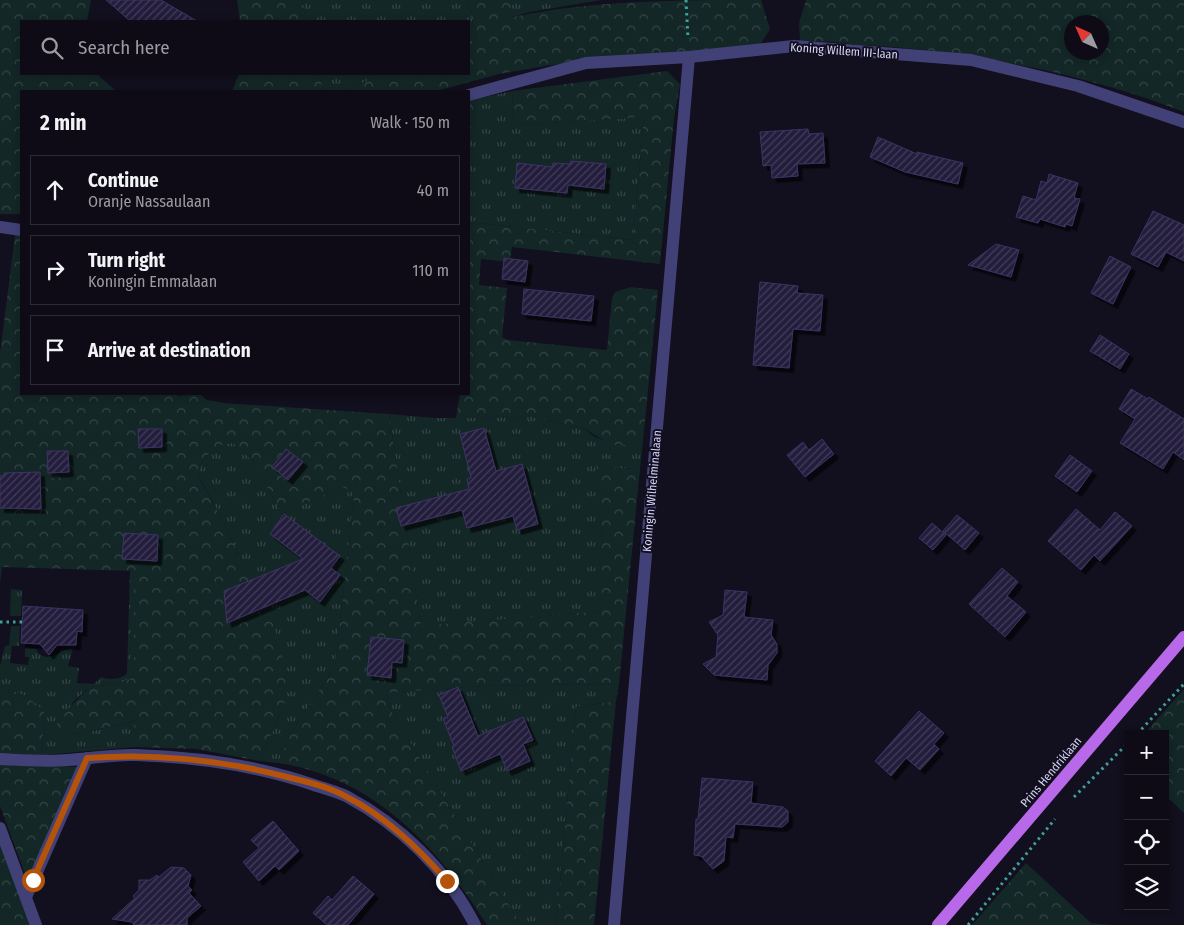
<!DOCTYPE html>
<meta charset="utf-8">
<style>
:root{--surface:#0e0b16;--page:#1c1923;--text:#f1f3f6;--muted:#9b9ba1;--line:#2e2b35}
body{margin:0;font-family:"Fira Sans Condensed",sans-serif;background:var(--page);color:var(--text)}
.controls{position:absolute;right:15px;bottom:15px;display:grid;overflow:hidden;border-radius:0px;box-shadow:0 2px 8px #0003}
.controls button{width:45px;height:45px;display:grid;place-items:center;padding:0;border:0;border-bottom:1px solid var(--line);background:var(--surface);color:var(--text);font:25px sans-serif}
.compass{position:absolute;left:1064px;top:15px;width:45px;height:45px;border-radius:50%;background:var(--surface);box-shadow:0 2px 8px #0003;rotate:315deg}
.stop{position:absolute;width:15px;height:15px;margin:-11px;border:4px solid #b45309;border-radius:50%;background:#fff}
.stop.end{background:#b45309;border-color:#fff;box-shadow:0 1px 5px #0008}
.list{margin:0;padding:0;list-style:none}
h2{display:flex;justify-content:space-between;align-items:center;height:65px;margin:0;padding:0 20px;font-size:21px}
h2 small{font-size:16px;font-weight:400;color:var(--muted)}
.list li{display:grid;grid-template-columns:32px 1fr auto;gap:15px;align-items:center;box-sizing:border-box;height:70px;margin:0 10px 10px;padding:0 10px;border:1px solid var(--line);border-radius:0px}
.list b{display:block;font-size:19px;white-space:nowrap}
.list p{margin:0;font-size:16px;white-space:nowrap;color:var(--muted)}
.list em{font-size:16px;font-style:normal;color:var(--muted)}
.icon{flex:none;width:28px;height:28px;fill:none;stroke:currentColor;stroke-width:2;stroke-linecap:round;stroke-linejoin:round}
.map{position:relative;flex:none;width:1184px;height:925px;overflow:hidden}
.search{position:absolute;background:var(--surface);box-shadow:0 2px 8px #0003;left:20px;top:20px;width:450px;height:55px;display:flex;align-items:center;gap:12px;box-sizing:border-box;padding:0 18px;border-radius:0px;color:var(--muted);font-size:19px}
.panel{position:absolute;background:var(--surface);box-shadow:0 2px 8px #0003;left:20px;top:90px;width:450px;height:305px;border-radius:0px}
.map>svg:first-child{display:block}
.grass{fill:url(#grass-tufts)}
.forest{fill:url(#forest-crowns);fill-rule:evenodd}
.building{fill:url(#building-hatch);stroke:#3c3365;filter:url(#shadow)}
.lines{fill:none;stroke-linecap:round;stroke-linejoin:round}
.path{stroke:#3ea19a;stroke-width:3;stroke-dasharray:2.5 4;stroke-linecap:butt}
.minor{stroke:#424177;stroke-width:12}
.major{stroke:#b869ea;stroke-width:12}
.route{stroke:#b45309;stroke-width:6}
.labels{text-anchor:middle;stroke-width:4;stroke-linejoin:round;paint-order:stroke}
.street-label{font-size:12px;fill:#d6d3f9;stroke:#120f1e}
</style>
<div class="map">
<svg width="1184" height="925" viewBox="0 0 1184 925">
<defs>
<pattern id="grass-tufts" width="24" height="20" patternUnits="userSpaceOnUse" patternTransform="scale(1.25)"><rect width="24" height="20" fill="#132726"/><path d="M3 7l-1-3M5 7V3M7 7l1-3M15 17l-1-3M17 17v-4M19 17l1-3" fill="none" stroke="#354546"/></pattern>
<pattern id="forest-crowns" width="20" height="18" patternUnits="userSpaceOnUse" patternTransform="scale(1.25)"><rect width="20" height="18" fill="#132726"/><path d="M2 6a3 3 0 1 1 6 0M12 15a3 3 0 1 1 6 0" fill="none" stroke="#354546"/></pattern>
<pattern id="building-hatch" width="6" height="6" patternUnits="userSpaceOnUse" patternTransform="scale(1.25)"><rect width="6" height="6" fill="#241e3c"/><path d="M-1 1l2-2M0 6l6-6M5 7l2-2" fill="none" stroke="#433e59"/></pattern>
<filter id="shadow"><feDropShadow dx="4.5" dy="4.5" stdDeviation="0" flood-color="#0009"/></filter>
</defs>
<rect width="100%" height="100%" fill="#120f1e"/>
<g class="grass">
<polygon points="302,0 468,0 476,40 469,46 469,21 306,21"/>
<polygon points="510,0 601,0 530,12 512,17"/>
<polygon points="318,74 388,74 340,91 324,91"/>
<polygon points="512,91 513,121 517,125 644,117 633,240 469,222 469,130 476,122 473,100"/>
<polygon points="389,414 436,418 532,417 583,428 595,437 619,446 643,441 640,469 608,468 597,463 602,541 602,611 421,627"/>
<path d="M233,442L253,461L282,514L342,487L351,490L354,496L335,666L291,733L278,763L260,761L285,702L278,644L273,621L266,609L237,621L225,593L245,570L226,526L198,475C203,456 212,445 233,442Z"/>
<path d="M130,571H134V677L121,683L90,687L73,702L56,734L84,733L135,721V747L42,755L44,711L25,696L0,686V666L5,646L9,645L11,626H20L19,646H12L10,663L28,665L29,657H25V648L36,649C46,667 59,649 73,648L68,666L79,668L77,683L94,684L101,677C109,680 121,680 127,673Z"/>
<polygon points="11,589 22,590 21,616 10,616"/>
<polygon points="619,684 616,701 576,707 556,925 521,925 390,709 386,693 481,686"/>
</g>
<g class="forest">
<polygon points="0,0 91,0 87,21 21,21 21,74 97,74 116,91 21,91 21,214 0,214"/>
<polygon points="237,0 302,0 306,21 240,21"/>
<path d="M468,0H510L513,17C592,0 679,0 761,0L770,29L760,45L551,65L499,74L436,91H340L388,74H469V46L476,39Z"/>
<path d="M806,0H1184V112C1088,74 965,50 861,45C841,43 820,40 800,42L799,23ZM1072,22H1102V52H1072Z"/>
<polygon points="667,71 680,84 674,118 660,264 512,247 510,262 481,259 479,285 507,288 502,337 508,340 607,350 612,298 615,292 631,287 658,290 643,441 619,446 610,444 583,428 532,417 456,418 460,394 469,394 469,222 633,240 644,117 517,125 513,121 512,91"/>
<polygon points="239,74 318,74 324,91 232,91"/>
<polygon points="473,100 476,122 469,130 469,101"/>
<path d="M21,234V394H178V396L200,394L207,400L224,403L389,414L421,626L602,611V541L596,462L608,468L640,469L619,684L481,686L386,693L390,709L521,925H487C438,847 373,777 278,763L291,733L335,666L354,496L350,490L342,487L282,514L253,461L233,443C212,445 203,456 198,476L226,526L251,584L225,593L237,620L267,608L273,621L285,667L287,687L285,702L260,761L196,749L135,747L134,721L84,733L56,734L57,724L65,712L90,687L122,683L134,677V571L2,567L0,584V354L15,235Z"/>
<polygon points="0,686 26,696 44,711 42,755 0,754"/>
<polygon points="1184,689 1184,813 1165,795 1165,734 1144,734"/>
<polygon points="616,701 594,925 556,925 576,707"/>
<polygon points="0,763 79,767 35,871 25,874 0,806"/>
<polygon points="0,834 31,925 0,925"/>
<polygon points="1026,863 1091,923 1112,925 972,925"/>
</g>
<g class="building">
<polygon points="106,0 161,0 197,21 130,21"/>
<polygon points="808,129 809,134 823,133 825,163 797,164 798,176 772,178 771,165 763,166 760,132"/>
<polygon points="878,137 917,154 917,152 963,163 958,184 905,172 870,157"/>
<polygon points="571,161 606,164 604,189 568,185 567,193 515,188 517,163 552,167 553,163 570,164"/>
<polygon points="1049,174 1078,183 1074,198 1080,199 1072,226 1066,224 1065,227 1040,219 1038,223 1016,217 1023,196 1036,200 1041,181 1047,183"/>
<polygon points="1153,211 1184,225 1184,261 1166,252 1158,267 1131,254"/>
<polygon points="996,244 1019,250 1011,277 968,265"/>
<polygon points="1110,256 1131,267 1113,304 1091,293"/>
<polygon points="504,258 528,261 525,282 502,279"/>
<polygon points="760,282 798,286 797,293 823,295 820,331 793,329 789,368 753,365"/>
<polygon points="524,289 594,296 591,321 522,314"/>
<polygon points="1100,335 1129,354 1120,369 1090,351"/>
<polygon points="1131,389 1148,399 1149,397 1184,419 1184,460 1173,452 1163,469 1120,443 1135,419 1119,409"/>
<polygon points="484,428 496,471 522,464 538,524 517,530 513,516 467,528 462,510 401,526 396,508 469,489 467,479 471,478 460,434"/>
<polygon points="138,429 162,429 162,447 139,448"/>
<polygon points="822,439 834,454 805,477 787,455 803,442 809,450"/>
<polygon points="286,449 303,462 288,480 272,467"/>
<polygon points="47,451 68,451 69,472 48,473"/>
<polygon points="1070,455 1092,471 1077,492 1055,476"/>
<polygon points="40,472 41,509 0,508 0,476 4,476 4,473"/>
<polygon points="1076,509 1100,530 1115,512 1132,526 1100,561 1094,555 1081,570 1048,541"/>
<polygon points="284,514 340,556 331,568 340,575 320,602 305,590 227,623 224,591 303,559 270,534"/>
<polygon points="957,515 979,533 965,550 943,531"/>
<polygon points="932,523 946,535 933,550 919,538"/>
<polygon points="124,533 158,535 157,561 122,559"/>
<polygon points="1002,568 1018,582 1007,596 1026,612 1005,637 969,604"/>
<polygon points="725,590 747,592 744,617 773,620 771,635 777,644 777,653 768,665 767,680 714,675 703,664 716,657 718,635 709,622 723,615"/>
<polygon points="23,606 83,610 82,632 77,631 76,645 57,645 49,655 40,644 21,643"/>
<polygon points="371,637 404,640 402,663 392,662 391,678 367,675"/>
<polygon points="458,687 478,736 523,717 533,740 523,744 530,761 507,771 500,754 461,771 452,747 454,746 443,719 448,717 439,695"/>
<polygon points="919,711 944,733 934,744 939,749 920,770 906,758 891,776 875,761"/>
<polygon points="702,778 753,782 751,803 783,807 788,811 788,822 782,827 735,824 733,838 726,837 724,861 713,869 701,856 694,855 696,819 698,819"/>
<polygon points="273,821 299,851 279,870 275,866 259,881 243,862 259,848 251,840"/>
<polygon points="171,867 184,868 191,875 188,886 192,890 189,893 201,906 187,918 187,925 134,925 132,922 112,919 135,898 133,896 139,890 139,880 150,880 157,875 159,877"/>
<polygon points="353,876 374,894 348,925 327,925 313,913 328,896 332,900"/>
</g>
<g class="lines">
<g class="path">
<polyline points="686,0 688,39"/>
<polyline points="0,622 24,622"/>
<polyline points="1137,734 1184,684"/>
<polyline points="1074,797 1128,743"/>
<polyline points="968,925 1055,819"/>
</g>
<g class="minor">
<polyline points="469,95 586,63 689,57 794,46 971,60 1078,86 1184,122"/>
<polyline points="0,227 21,230"/>
<path d="M0,759C22,760 46,762 68,760C90,759 113,754 136,755C196,757 260,766 317,786C327,789 337,792 346,796C400,825 447,870 475,925"/>
<polyline points="0,828 36,925"/>
<polyline points="26,897 87,758"/>
<polyline points="614,925 689,57"/>
</g>
<polyline class="major" points="938,925 1184,637"/>
</g>
<g class="lines">
<path class="route" d="M33,880L87,758C156,753 224,760 291,778C309,782 329,787 345,796C385,816 417,847 447,881"/>
</g>
<g class="labels">
<g class="street-label">
<text transform="translate(844 51) rotate(4)" y="4">Koning Willem III-laan</text>
<text transform="translate(652 491) rotate(-85)" y="4">Koningin Wilhelminalaan</text>
<text transform="translate(1051 772) rotate(-50)" y="4">Prins Hendriklaan</text>
</g>
</g>
</svg>
<div class="controls">
<button>+</button>
<button>−</button>
<button><svg class="icon" aria-label="locate" viewBox="0 0 24 24"><circle cx="12" cy="12" r="6"/><path d="M12 2v4M12 18v4M2 12h4M18 12h4"/></svg></button>
<button><svg class="icon" aria-label="layers" viewBox="0 0 24 24"><path d="M12 4l9 5-9 5-9-5zM3 14l9 5 9-5"/></svg></button>
</div>
<svg class="compass" viewBox="-18 -18 36 36"><path d="M0-13l5 13h-10z" fill="#e53935"/><path d="M0 13l5-13h-10z" fill="#9b9ba1"/></svg>
<div class="stop" style="left:33px;top:880px"></div>
<div class="stop end" style="left:447px;top:881px"></div>
<div class="search"><svg class="icon" aria-label="search" viewBox="0 0 24 24"><circle cx="10" cy="10" r="6"/><path d="M15 15l6 6"/></svg>Search here</div>
<section class="panel">
<h2>2 min<small>Walk · 150 m</small></h2>
<ul class="list">
<li><svg class="icon" aria-label="ahead" viewBox="0 0 24 24"><path d="M12 20V5M6 11l6-6 6 6"/></svg><div><b>Continue</b><p>Oranje Nassaulaan</p></div><em>40 m</em></li>
<li><svg class="icon" aria-label="right" viewBox="0 0 24 24"><path d="M7 20v-9h11M14 6l5 5-5 5"/></svg><div><b>Turn right</b><p>Koningin Emmalaan</p></div><em>110 m</em></li>
<li><svg class="icon" aria-label="arrive" viewBox="0 0 24 24"><path d="M6 21V4h12l-3 4 3 4H6"/></svg><div><b>Arrive at destination</b></div></li>
</ul>
</section>
</div>
